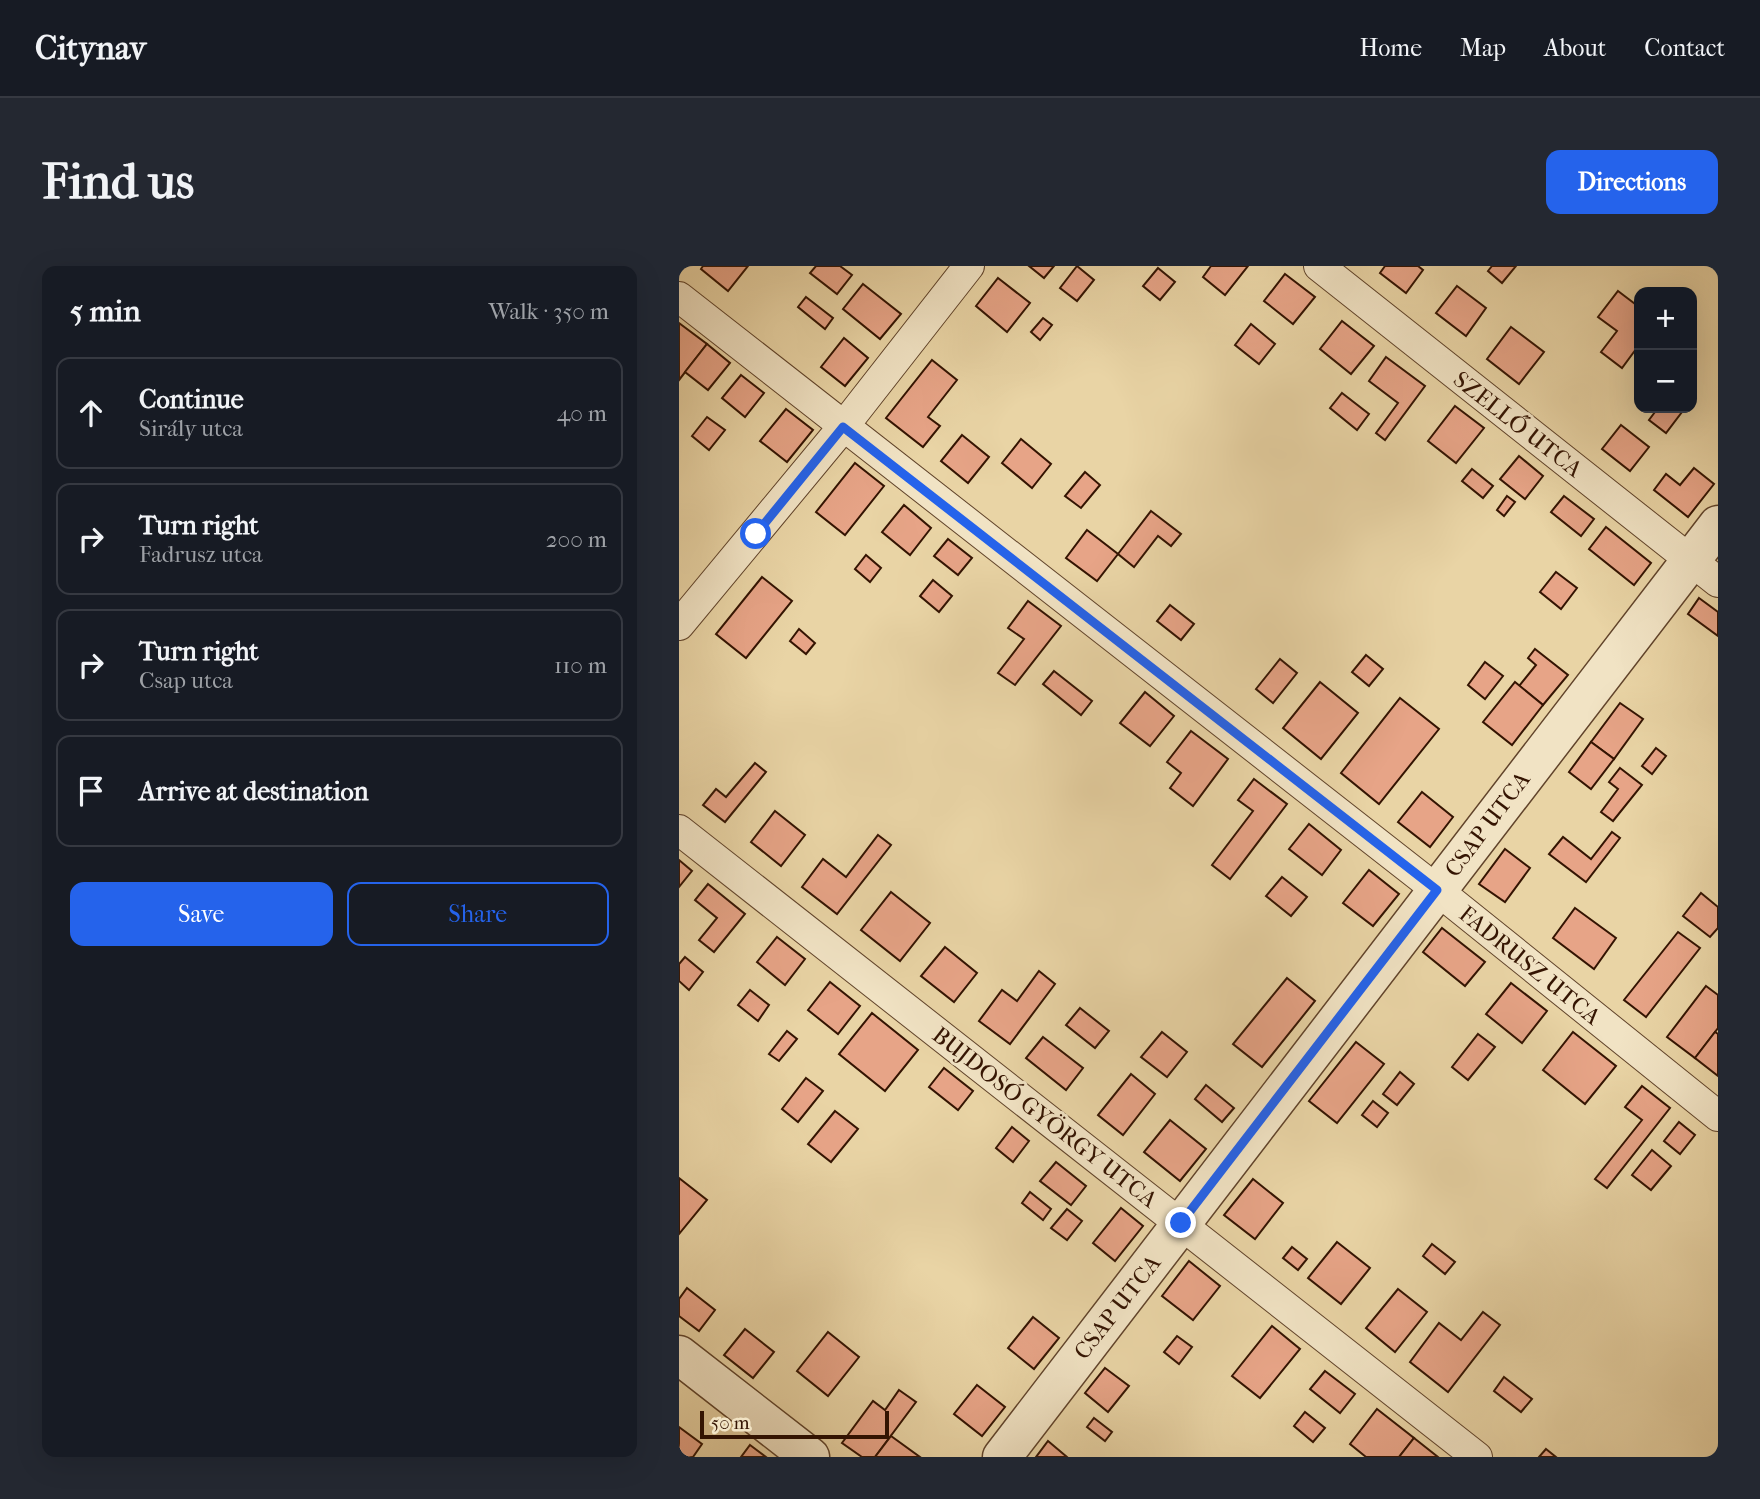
<!DOCTYPE html>
<meta charset="utf-8">
<style>
:root{--surface:#171b24;--page:#242831;--text:#f1f3f6;--muted:#9ea1a6;--line:#363941;--accent:#2563eb}
body{margin:0;font-family:"IM FELL French Canon",serif;background:var(--page);color:var(--text)}
.controls{position:absolute;right:21px;top:21px;display:grid;overflow:hidden;border-radius:14px;box-shadow:0 7px 28px #0002}
.controls button{width:63px;height:63px;display:grid;place-items:center;padding:0;border:0;border-bottom:2px solid var(--line);background:var(--surface);color:var(--text);font:35px sans-serif}
.scale{position:absolute;left:21px;bottom:18px;width:189px;box-sizing:border-box;padding-left:7px;border:4px solid #341402;border-top:0;font-size:19px;line-height:24px;white-space:nowrap;color:#341402;-webkit-text-stroke:5px #f1e3c4;paint-order:stroke}
.stop{position:absolute;width:21px;height:21px;margin:-16px;border:5px solid #2563eb;border-radius:50%;background:#fff}
.stop.end{background:#2563eb;border-color:#fff;box-shadow:0 2px 7px #0008}
.list{margin:0;padding:0;list-style:none}
h2{display:flex;justify-content:space-between;align-items:center;height:91px;margin:0;padding:0 28px;font-size:30px}
h2 small{font-size:23px;font-weight:400;color:var(--muted)}
.list li{display:grid;grid-template-columns:46px 1fr auto;gap:21px;align-items:center;box-sizing:border-box;height:112px;margin:0 14px 14px;padding:0 14px;border:2px solid var(--line);border-radius:14px}
.list b{display:block;font-size:26px;white-space:nowrap}
.list p{margin:0;font-size:23px;white-space:nowrap;color:var(--muted)}
.list em{font-size:23px;font-style:normal;color:var(--muted)}
.actions{display:flex;gap:14px;padding:21px 28px}
.actions a{flex:1;padding:16px 0;border:2px solid var(--accent);border-radius:14px;text-align:center;font-size:24px;color:var(--accent)}
.actions .main{background:var(--accent);color:#fff}
.icon{flex:none;width:38px;height:38px;fill:none;stroke:currentColor;stroke-width:2;stroke-linecap:round;stroke-linejoin:round}
.map{position:relative;flex:none;width:1039px;height:1191px;overflow:hidden;border-radius:14px}
header{display:flex;align-items:center;gap:42px;box-sizing:border-box;height:98px;padding:0 35px;background:var(--surface);border-bottom:2px solid var(--line)}
header strong{font-size:33px}
nav{display:flex;gap:38px;margin-inline-start:auto;font-size:24px}
.intro{display:flex;align-items:center;justify-content:space-between;box-sizing:border-box;height:168px;padding:0 42px}
h1{margin:0;font-size:49px}
.button{padding:18px 32px;border-radius:14px;background:var(--accent);color:#fff;font-size:24px;font-weight:700}
main{display:flex;gap:42px;padding:0 42px}
aside{flex:1;background:var(--surface);border-radius:14px;box-shadow:0 7px 28px #0002}
.map>svg:first-child{display:block}
.building{fill:#e7a487;stroke:#341402;stroke-width:2}
.lines{fill:none;stroke-linecap:round;stroke-linejoin:round}
.minor-casing{stroke:#61442b;stroke-width:32}
.tertiary-casing{stroke:#61442b;stroke-width:41}
.minor{stroke:#f1e3c4;stroke-width:30}
.tertiary{stroke:#f1e3c4;stroke-width:38}
.route{stroke:#2563eb;stroke-width:9}
.labels{text-anchor:middle;stroke-width:6;stroke-linejoin:round;paint-order:stroke}
.street-label{font-size:23px;fill:#341402;stroke:#f1e3c4}
</style>
<header>
<strong>Citynav</strong>
<nav><a>Home</a><a>Map</a><a>About</a><a>Contact</a></nav>
</header>
<div class="intro"><h1>Find us</h1><a class="button">Directions</a></div>
<main>
<aside>
<h2>5 min<small>Walk · 350 m</small></h2>
<ul class="list">
<li><svg class="icon" aria-label="ahead" viewBox="0 0 24 24"><path d="M12 20V5M6 11l6-6 6 6"/></svg><div><b>Continue</b><p>Sirály utca</p></div><em>40 m</em></li>
<li><svg class="icon" aria-label="right" viewBox="0 0 24 24"><path d="M7 20v-9h11M14 6l5 5-5 5"/></svg><div><b>Turn right</b><p>Fadrusz utca</p></div><em>200 m</em></li>
<li><svg class="icon" aria-label="right" viewBox="0 0 24 24"><path d="M7 20v-9h11M14 6l5 5-5 5"/></svg><div><b>Turn right</b><p>Csap utca</p></div><em>110 m</em></li>
<li><svg class="icon" aria-label="arrive" viewBox="0 0 24 24"><path d="M6 21V4h12l-3 4 3 4H6"/></svg><div><b>Arrive at destination</b></div></li>
</ul>
<div class="actions"><a class="main">Save</a><a>Share</a></div>
</aside>
<div class="map">
<svg width="1039" height="1191" viewBox="0 0 1039 1191">
<rect width="100%" height="100%" fill="#e9d4a5"/>
<filter id="stains"><feTurbulence type="fractalNoise" baseFrequency=".00286" numOctaves="4"/><feColorMatrix values="0 0 0 0 .2 0 0 0 0 .09 0 0 0 0 .02 0 0 0 .5 -.17"/></filter>
<radialGradient id="worn" r=".72"><stop offset=".6" stop-color="#630" stop-opacity="0"/><stop offset="1" stop-color="#630" stop-opacity=".3"/></radialGradient>
<g class="building">
<polygon points="24,0 69,0 49,25 22,3"/>
<polygon points="137,0 161,0 173,9 158,28 131,7"/>
<polygon points="350,0 375,0 365,12"/>
<polygon points="398,0 415,14 398,35 381,22"/>
<polygon points="532,0 569,0 546,29 524,11"/>
<polygon points="706,0 739,0 744,4 727,27 701,7"/>
<polygon points="813,0 837,0 823,17 809,5"/>
<polygon points="479,2 496,16 481,34 464,20"/>
<polygon points="606,8 636,31 614,58 585,35"/>
<polygon points="319,12 351,37 328,66 297,40"/>
<polygon points="184,18 222,48 201,73 164,43"/>
<polygon points="778,20 807,42 787,70 757,47"/>
<polygon points="939,25 960,41 960,79 943,102 922,86 938,65 919,51"/>
<polygon points="127,31 154,52 146,63 119,41"/>
<polygon points="364,52 373,59 361,74 352,66"/>
<polygon points="663,55 695,80 672,108 641,83"/>
<polygon points="0,57 28,78 0,114"/>
<polygon points="572,58 596,78 580,98 556,79"/>
<polygon points="832,61 865,86 840,118 808,93"/>
<polygon points="165,72 189,92 166,120 142,101"/>
<polygon points="28,78 51,97 29,124 6,106"/>
<polygon points="707,91 746,120 706,174 697,167 719,137 690,115"/>
<polygon points="253,94 278,114 249,151 261,160 244,181 207,152"/>
<polygon points="62,109 85,127 66,151 43,132"/>
<polygon points="663,127 690,148 678,164 651,142"/>
<polygon points="776,140 805,162 777,197 749,175"/>
<polygon points="979,142 1006,142 987,167 970,154"/>
<polygon points="107,143 134,164 108,196 81,175"/>
<polygon points="28,151 46,164 30,184 13,170"/>
<polygon points="942,159 970,181 951,205 923,183"/>
<polygon points="283,169 310,191 289,217 262,195"/>
<polygon points="342,173 372,198 353,222 323,197"/>
<polygon points="840,190 864,210 846,233 821,213"/>
<polygon points="176,197 205,220 166,269 137,246"/>
<polygon points="1015,202 1035,218 1009,251 975,224 987,208 1001,219"/>
<polygon points="793,203 814,220 804,232 783,215"/>
<polygon points="406,206 421,219 402,242 386,230"/>
<polygon points="828,230 836,236 825,250 818,244"/>
<polygon points="885,230 915,253 902,270 872,246"/>
<polygon points="225,239 252,262 231,289 203,266"/>
<polygon points="472,245 502,268 492,280 479,270 455,301 439,288"/>
<polygon points="927,261 972,297 955,319 910,283"/>
<polygon points="408,264 439,288 418,315 387,292"/>
<polygon points="269,273 293,292 279,309 255,290"/>
<polygon points="187,289 202,302 191,316 176,303"/>
<polygon points="877,306 898,322 882,343 861,326"/>
<polygon points="83,311 113,335 67,392 37,368"/>
<polygon points="254,314 273,330 260,346 241,330"/>
<polygon points="1020,332 1039,346 1039,370 1009,348"/>
<polygon points="349,335 382,360 336,419 319,407 345,373 329,362"/>
<polygon points="491,339 515,358 502,374 478,355"/>
<polygon points="120,363 136,377 127,388 111,375"/>
<polygon points="856,383 889,409 864,439 840,420 857,399 849,392"/>
<polygon points="687,389 704,403 690,420 673,406"/>
<polygon points="601,393 618,407 594,437 577,423"/>
<polygon points="806,396 824,410 806,433 789,419"/>
<polygon points="375,405 413,435 402,449 364,418"/>
<polygon points="641,416 679,447 642,493 604,462"/>
<polygon points="836,416 864,439 833,479 804,456"/>
<polygon points="466,426 495,450 471,480 441,457"/>
<polygon points="721,432 760,463 700,538 662,507"/>
<polygon points="941,437 964,453 935,493 912,476"/>
<polygon points="512,465 549,493 514,540 491,522 502,507 488,496"/>
<polygon points="912,476 935,493 912,523 890,506"/>
<polygon points="977,482 987,490 973,508 963,500"/>
<polygon points="76,497 87,506 46,556 24,539 37,523 47,531"/>
<polygon points="941,502 963,519 934,555 922,546 939,523 930,516"/>
<polygon points="575,513 608,538 551,613 533,599 574,545 559,534"/>
<polygon points="743,526 774,551 751,581 719,556"/>
<polygon points="96,545 126,569 102,600 72,576"/>
<polygon points="630,558 662,584 643,609 610,583"/>
<polygon points="933,566 941,572 907,616 870,588 884,571 912,593"/>
<polygon points="199,569 212,579 158,648 123,621 144,593 167,611"/>
<polygon points="826,583 851,602 826,636 800,618"/>
<polygon points="0,594 13,605 0,621"/>
<polygon points="690,604 720,628 694,660 664,637"/>
<polygon points="603,611 628,631 612,650 587,630"/>
<polygon points="29,618 66,648 35,686 20,674 38,652 16,634"/>
<polygon points="212,626 251,657 221,695 182,664"/>
<polygon points="1022,627 1039,641 1039,662 1031,671 1004,650"/>
<polygon points="896,642 937,672 915,703 874,672"/>
<polygon points="763,662 806,696 786,720 744,686"/>
<polygon points="999,666 1021,682 967,751 945,734"/>
<polygon points="98,671 126,693 106,719 78,696"/>
<polygon points="266,681 298,707 275,736 242,710"/>
<polygon points="6,691 24,706 10,724 0,715 0,698"/>
<polygon points="360,705 376,718 331,778 300,755 323,724 338,735"/>
<polygon points="608,712 636,735 583,801 554,778"/>
<polygon points="151,716 181,740 159,768 129,744"/>
<polygon points="832,717 868,745 843,777 807,748"/>
<polygon points="1027,720 1039,729 1039,762 1016,792 988,771"/>
<polygon points="71,724 90,739 79,755 59,739"/>
<polygon points="401,742 430,765 416,782 387,759"/>
<polygon points="193,747 239,784 206,825 160,788"/>
<polygon points="108,765 118,773 100,795 90,788"/>
<polygon points="483,766 508,786 488,811 462,791"/>
<polygon points="894,766 937,800 906,838 864,804"/>
<polygon points="1036,766 1039,768 1039,810 1016,792"/>
<polygon points="799,768 816,781 789,814 773,801"/>
<polygon points="364,771 404,802 387,824 347,792"/>
<polygon points="677,776 705,798 658,857 630,835"/>
<polygon points="265,802 294,825 279,844 250,821"/>
<polygon points="721,806 735,818 718,839 704,828"/>
<polygon points="452,808 476,828 444,869 419,849"/>
<polygon points="127,812 144,825 119,856 103,843"/>
<polygon points="527,819 555,842 543,856 516,833"/>
<polygon points="963,820 991,842 928,922 916,913 963,854 946,841"/>
<polygon points="694,835 709,847 698,861 683,849"/>
<polygon points="156,845 179,863 152,896 129,878"/>
<polygon points="491,854 527,883 501,915 465,886"/>
<polygon points="1000,856 1016,869 1001,888 985,875"/>
<polygon points="333,861 350,875 334,896 317,882"/>
<polygon points="973,884 992,900 972,924 953,909"/>
<polygon points="377,896 407,920 392,939 361,915"/>
<polygon points="0,912 28,934 0,968"/>
<polygon points="574,913 604,937 576,973 545,949"/>
<polygon points="351,926 372,943 364,954 343,937"/>
<polygon points="442,942 464,960 436,995 414,977"/>
<polygon points="388,943 403,955 388,974 372,962"/>
<polygon points="658,976 691,1002 662,1038 629,1012"/>
<polygon points="753,978 776,996 766,1008 744,990"/>
<polygon points="613,981 628,993 619,1004 604,992"/>
<polygon points="510,995 541,1020 514,1054 483,1030"/>
<polygon points="8,1022 36,1044 20,1065 0,1050 0,1033"/>
<polygon points="719,1023 748,1046 716,1086 687,1062"/>
<polygon points="804,1046 821,1059 769,1126 731,1096 760,1057 782,1074"/>
<polygon points="354,1051 380,1072 355,1103 329,1082"/>
<polygon points="593,1060 621,1083 581,1132 553,1110"/>
<polygon points="66,1063 95,1086 74,1112 45,1089"/>
<polygon points="149,1066 180,1091 149,1130 118,1105"/>
<polygon points="498,1070 513,1081 500,1098 485,1086"/>
<polygon points="426,1102 450,1120 429,1146 406,1127"/>
<polygon points="646,1105 676,1128 661,1147 631,1123"/>
<polygon points="825,1111 853,1133 842,1146 815,1125"/>
<polygon points="298,1119 326,1141 303,1170 275,1148"/>
<polygon points="220,1124 237,1136 196,1191 183,1191 163,1177 194,1135 206,1144"/>
<polygon points="698,1143 735,1172 720,1191 687,1191 671,1178"/>
<polygon points="626,1146 646,1162 634,1176 615,1160"/>
<polygon points="415,1152 433,1166 426,1175 408,1161"/>
<polygon points="0,1161 23,1178 14,1191 0,1191"/>
<polygon points="212,1170 241,1191 196,1191"/>
<polygon points="735,1172 759,1191 720,1191"/>
<polygon points="369,1175 388,1191 357,1191"/>
<polygon points="71,1179 87,1191 62,1191"/>
<polygon points="867,1183 877,1191 860,1191"/>
</g>
<g class="lines">
<defs>
<g id="minor">
<polyline points="640,0 1039,316"/>
<polyline points="0,31 758,624 1039,850"/>
<polyline points="0,359 164,161 290,0"/>
<polyline points="0,564 798,1191"/>
</g>
<g id="tertiary">
<polyline points="0,1089 131,1191"/>
<polyline points="323,1191 1039,259"/>
</g>
</defs>
<use href="#minor" class="minor-casing"/>
<use href="#tertiary" class="tertiary-casing"/>
<use href="#minor" class="minor"/>
<use href="#tertiary" class="tertiary"/>
</g>
<g class="lines">
<polyline class="route" points="77,268 164,161 758,624 502,957"/>
</g>
<g class="labels">
<g class="street-label">
<text transform="translate(839 158) rotate(38)" y="8">SZELLŐ UTCA</text>
<text transform="translate(808 558) rotate(-53)" y="8">CSAP UTCA</text>
<text transform="translate(851 699) rotate(39)" y="8">FADRUSZ UTCA</text>
<text transform="translate(366 851) rotate(38)" y="8">BUJDOSÓ GYÖRGY UTCA</text>
<text transform="translate(438 1041) rotate(-52)" y="8">CSAP UTCA</text>
</g>
</g>
<rect width="100%" height="100%" filter="url(#stains)"/>
<rect width="100%" height="100%" fill="url(#worn)"/>
</svg>
<div class="controls">
<button>+</button>
<button>−</button>
</div>
<div class="scale">50 m</div>
<div class="stop" style="left:77px;top:268px"></div>
<div class="stop end" style="left:502px;top:957px"></div>
</div>
</main>
